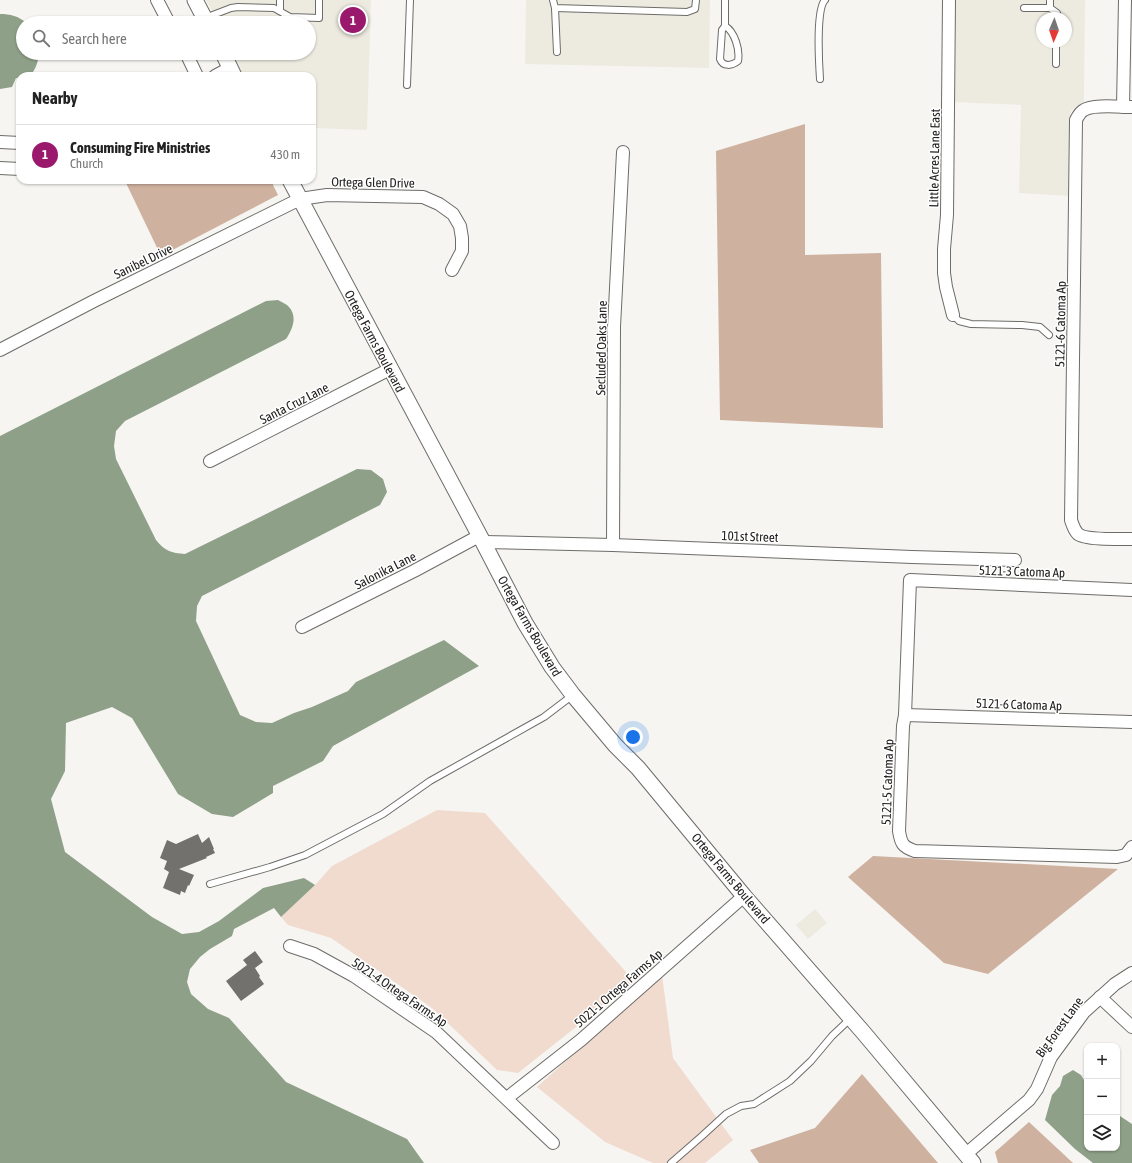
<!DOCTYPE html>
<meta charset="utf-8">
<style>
:root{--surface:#fff;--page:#f6f6f6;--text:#222;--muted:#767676;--line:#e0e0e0;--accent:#9b196c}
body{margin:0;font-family:"Asap Condensed",sans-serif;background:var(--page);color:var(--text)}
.controls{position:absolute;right:12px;bottom:12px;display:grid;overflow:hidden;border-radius:8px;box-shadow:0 1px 3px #0004}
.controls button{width:36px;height:36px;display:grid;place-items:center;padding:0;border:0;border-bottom:1px solid var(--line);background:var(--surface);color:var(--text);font:20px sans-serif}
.compass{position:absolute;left:1036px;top:12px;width:36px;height:36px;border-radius:50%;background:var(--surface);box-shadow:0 1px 3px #0004;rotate:182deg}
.you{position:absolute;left:633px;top:737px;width:14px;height:14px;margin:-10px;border:3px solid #fff;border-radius:50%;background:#1a73e8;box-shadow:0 0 0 6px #1a73e833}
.badge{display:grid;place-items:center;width:26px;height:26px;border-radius:50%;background:var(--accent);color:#fff;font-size:13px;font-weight:700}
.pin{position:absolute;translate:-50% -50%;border:2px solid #fff;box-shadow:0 1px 4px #0006}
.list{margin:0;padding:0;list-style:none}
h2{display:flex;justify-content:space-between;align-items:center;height:52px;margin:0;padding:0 16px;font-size:17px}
h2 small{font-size:13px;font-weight:400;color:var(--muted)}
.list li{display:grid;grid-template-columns:26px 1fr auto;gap:12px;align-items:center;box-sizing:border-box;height:60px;padding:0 16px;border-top:1px solid var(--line)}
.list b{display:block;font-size:15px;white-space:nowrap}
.list p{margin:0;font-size:13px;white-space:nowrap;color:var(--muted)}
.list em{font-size:13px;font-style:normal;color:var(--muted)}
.icon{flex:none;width:22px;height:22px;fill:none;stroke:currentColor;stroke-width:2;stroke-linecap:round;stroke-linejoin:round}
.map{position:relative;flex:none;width:1132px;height:1163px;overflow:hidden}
.search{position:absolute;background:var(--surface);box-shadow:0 1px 3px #0004;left:16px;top:16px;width:300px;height:44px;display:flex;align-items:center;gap:10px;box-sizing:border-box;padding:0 14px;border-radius:22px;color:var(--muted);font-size:15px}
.panel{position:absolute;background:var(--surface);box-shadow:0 1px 3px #0004;left:16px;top:72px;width:300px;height:112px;border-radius:12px}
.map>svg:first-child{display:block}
.built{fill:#edebe0;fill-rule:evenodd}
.green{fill:#f1dbcf}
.forest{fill:#cfb1a0}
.water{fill:#8ea087}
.building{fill:#73716e}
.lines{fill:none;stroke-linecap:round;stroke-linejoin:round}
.service-casing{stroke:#6d6c69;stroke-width:8}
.minor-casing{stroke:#6d6c69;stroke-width:14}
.tertiary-casing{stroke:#6d6c69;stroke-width:17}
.service{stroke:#fff;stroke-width:6}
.minor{stroke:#fff;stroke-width:12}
.tertiary{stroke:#fff;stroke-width:15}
.labels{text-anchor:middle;stroke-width:3;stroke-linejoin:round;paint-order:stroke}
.street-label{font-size:13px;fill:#222120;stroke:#fff}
</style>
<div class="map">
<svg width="1132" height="1163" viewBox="0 0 1132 1163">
<rect width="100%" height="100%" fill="#f6f5f2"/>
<g class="built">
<polygon points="206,0 371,0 367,130 312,128 312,76 244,76 233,53 309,53 309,23 218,23"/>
<polygon points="526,0 710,0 709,68 525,64"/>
<path d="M954,0H1085L1084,102L1071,111L1069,196L1019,193L1021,105L952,102ZM1042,18H1066V42H1042Z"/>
<polygon points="815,909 827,923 808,939 796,925"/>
</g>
<g class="green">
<polygon points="437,810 485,813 634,981 518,1073 497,1070 432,1008 331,938 288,925 281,917 315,885 332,866"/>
<polygon points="662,975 673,1058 733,1140 705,1163 653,1163 605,1142 537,1087"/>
</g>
<g class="forest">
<polygon points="805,124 805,255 881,253 883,428 720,420 716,151"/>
<polygon points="134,180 273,180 273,185 278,195 161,256 126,183"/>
<polygon points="873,856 1118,869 988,974 944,963 848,877"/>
<polygon points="862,1074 938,1163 759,1163 750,1150 815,1128"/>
<polygon points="1029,1122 1073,1163 998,1163 995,1152"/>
</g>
<g class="water">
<path d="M0,14C10,14 19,16 26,23H23V53H39C38,62 36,69 30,76H20V79L16,78L12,87L0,89Z"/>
<path d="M278,300C281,302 287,304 289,307C298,317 292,330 286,339L125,421L116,431L114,446L116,459L156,540C165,551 171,553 185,554L357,469L371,470L383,479L387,492L380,505L202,596L197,606L196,621L240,715L256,722L272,723L294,713L312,707L348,691L356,682L444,640L479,666L333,746L323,761L273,786V793L233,817L212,814L178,794L132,718L112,707L66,723L65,771L51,799L65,852L152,917L182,934L199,932L219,921L263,888L304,878L315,885L281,917L274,908L234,929L232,936L210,949L200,957L190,969L187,982L191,994L208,1009L229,1018L286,1082L407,1139L424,1163H0V436L266,301Z"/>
<polygon points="1073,1070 1081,1075 1087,1085 1087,1148 1117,1148 1117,1114 1132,1124 1132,1163 1093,1163 1075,1149 1045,1120 1052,1095 1060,1086 1063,1076"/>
</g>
<g class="building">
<polygon points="198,834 202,843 209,837 214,849 213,849 215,853 206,857 207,858 179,869 194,875 189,886 188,885 185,893 181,891 180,895 163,888 169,872 164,869 167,861 160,858 167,840 176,844"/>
<polygon points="255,951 263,962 255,968 260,976 259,977 264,984 241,1001 226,981 247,965 243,960"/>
</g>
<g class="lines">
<defs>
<g id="service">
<polyline points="280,0 280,11"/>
<polyline points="553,0 555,8 687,12 695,9 696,0"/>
<path d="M725,0V26L722,30L720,59C723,67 732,66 738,61C740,50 735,32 725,26"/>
<polyline points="1050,0 1050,8 1057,13 1057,18"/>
<polyline points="555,8 557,52"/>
<polyline points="1024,8 1050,8"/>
<polyline points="205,18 231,8 238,7 274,8 290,17 319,18 319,0"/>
<polyline points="1056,64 1056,42"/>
<path d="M820,79C819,64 816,9 825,0"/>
<polyline points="407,85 410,0"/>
<polyline points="953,315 959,321 971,324 1022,325 1040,327 1049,335"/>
<polyline points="210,884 270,867 305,855 383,814 430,781 544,717 573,695"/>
<polyline points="671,1163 702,1136 726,1114 741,1106 754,1104 790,1081 811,1061 832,1036 851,1018"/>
</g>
<g id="minor">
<polyline points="157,0 169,23"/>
<polyline points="949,0 947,215 944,249 944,273 946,287 953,315"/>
<polyline points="186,53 197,76"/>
<polyline points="215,76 230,68"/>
<polyline points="1123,107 1125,0"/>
<path d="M1132,107C1120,107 1093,104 1084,110C1080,112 1078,116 1076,120L1071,520C1073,526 1074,530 1078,534C1085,540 1121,539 1132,539"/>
<polyline points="0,142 20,143"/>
<polyline points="0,168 20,169"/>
<polyline points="0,350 94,301 300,199 327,195 423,197 439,204 453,214 460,226 462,238 462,251 452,270"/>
<polyline points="210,461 390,369"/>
<polyline points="483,542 613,545 912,557 1015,560"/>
<polyline points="613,545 614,327 623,152"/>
<path d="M1132,590L910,580L905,715L903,726L899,831C901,844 903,847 915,851L1117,857L1126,855L1132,847"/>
<polyline points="302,627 414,571 479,536"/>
<polyline points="905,715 1132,722"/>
<polyline points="290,946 314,954 354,976 436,1032 553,1143"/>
<polyline points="1100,997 1132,1027"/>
<polyline points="507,1098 581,1040 744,896"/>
<polyline points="966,1154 1029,1100 1037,1089 1051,1057 1084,1012 1115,984 1132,973"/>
</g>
<g id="tertiary">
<polyline points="195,0 207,23"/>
<polyline points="223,53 234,76"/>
<polyline points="290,180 483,542 525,623 552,667 573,695 615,745 638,768 744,896 863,1032 973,1163"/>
</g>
</defs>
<use href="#service" class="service-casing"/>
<use href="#minor" class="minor-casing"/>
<use href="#tertiary" class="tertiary-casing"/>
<use href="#service" class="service"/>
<use href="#minor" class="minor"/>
<use href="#tertiary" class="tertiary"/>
</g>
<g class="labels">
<g class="street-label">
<text transform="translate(934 158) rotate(-89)" y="5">Little Acres Lane East</text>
<text transform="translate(373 182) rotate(1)" y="5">Ortega Glen Drive</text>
<text transform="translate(143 261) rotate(-26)" y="5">Sanibel Drive</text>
<text transform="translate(1060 324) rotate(-89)" y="5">5121-6 Catoma Ap</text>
<text transform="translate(375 341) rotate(62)" y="5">Ortega Farms Boulevard</text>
<text transform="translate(601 348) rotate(-89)" y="5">Secluded Oaks Lane</text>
<text transform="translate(294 403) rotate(-27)" y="5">Santa Cruz Lane</text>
<text transform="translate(750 536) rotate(2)" y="5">101st Street</text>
<text transform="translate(385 570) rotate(-27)" y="5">Salonika Lane</text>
<text transform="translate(1022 571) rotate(2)" y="5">5121-3 Catoma Ap</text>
<text transform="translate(530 626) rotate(60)" y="5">Ortega Farms Boulevard</text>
<text transform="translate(1019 704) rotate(2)" y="5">5121-6 Catoma Ap</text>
<text transform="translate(887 782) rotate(-88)" y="5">5121-5 Catoma Ap</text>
<text transform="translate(731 878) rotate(50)" y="5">Ortega Farms Boulevard</text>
<text transform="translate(618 988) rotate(-41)" y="5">5021-1 Ortega Farms Ap</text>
<text transform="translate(400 992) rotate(34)" y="5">5021-4 Ortega Farms Ap</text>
<text transform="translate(1059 1027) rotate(-54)" y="5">Big Forest Lane</text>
</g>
</g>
</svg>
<div class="controls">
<button>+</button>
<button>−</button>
<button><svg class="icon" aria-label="layers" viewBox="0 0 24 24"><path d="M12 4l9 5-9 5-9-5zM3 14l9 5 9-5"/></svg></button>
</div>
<svg class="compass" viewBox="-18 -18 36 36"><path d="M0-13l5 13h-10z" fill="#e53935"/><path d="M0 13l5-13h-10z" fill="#767676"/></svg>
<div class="you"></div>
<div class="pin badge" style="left:353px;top:20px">1</div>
<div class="search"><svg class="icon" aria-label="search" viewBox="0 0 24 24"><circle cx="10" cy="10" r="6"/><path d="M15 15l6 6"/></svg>Search here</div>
<section class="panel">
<h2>Nearby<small></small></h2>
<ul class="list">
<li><span class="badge">1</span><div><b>Consuming Fire Ministries</b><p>Church</p></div><em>430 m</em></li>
</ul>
</section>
</div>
